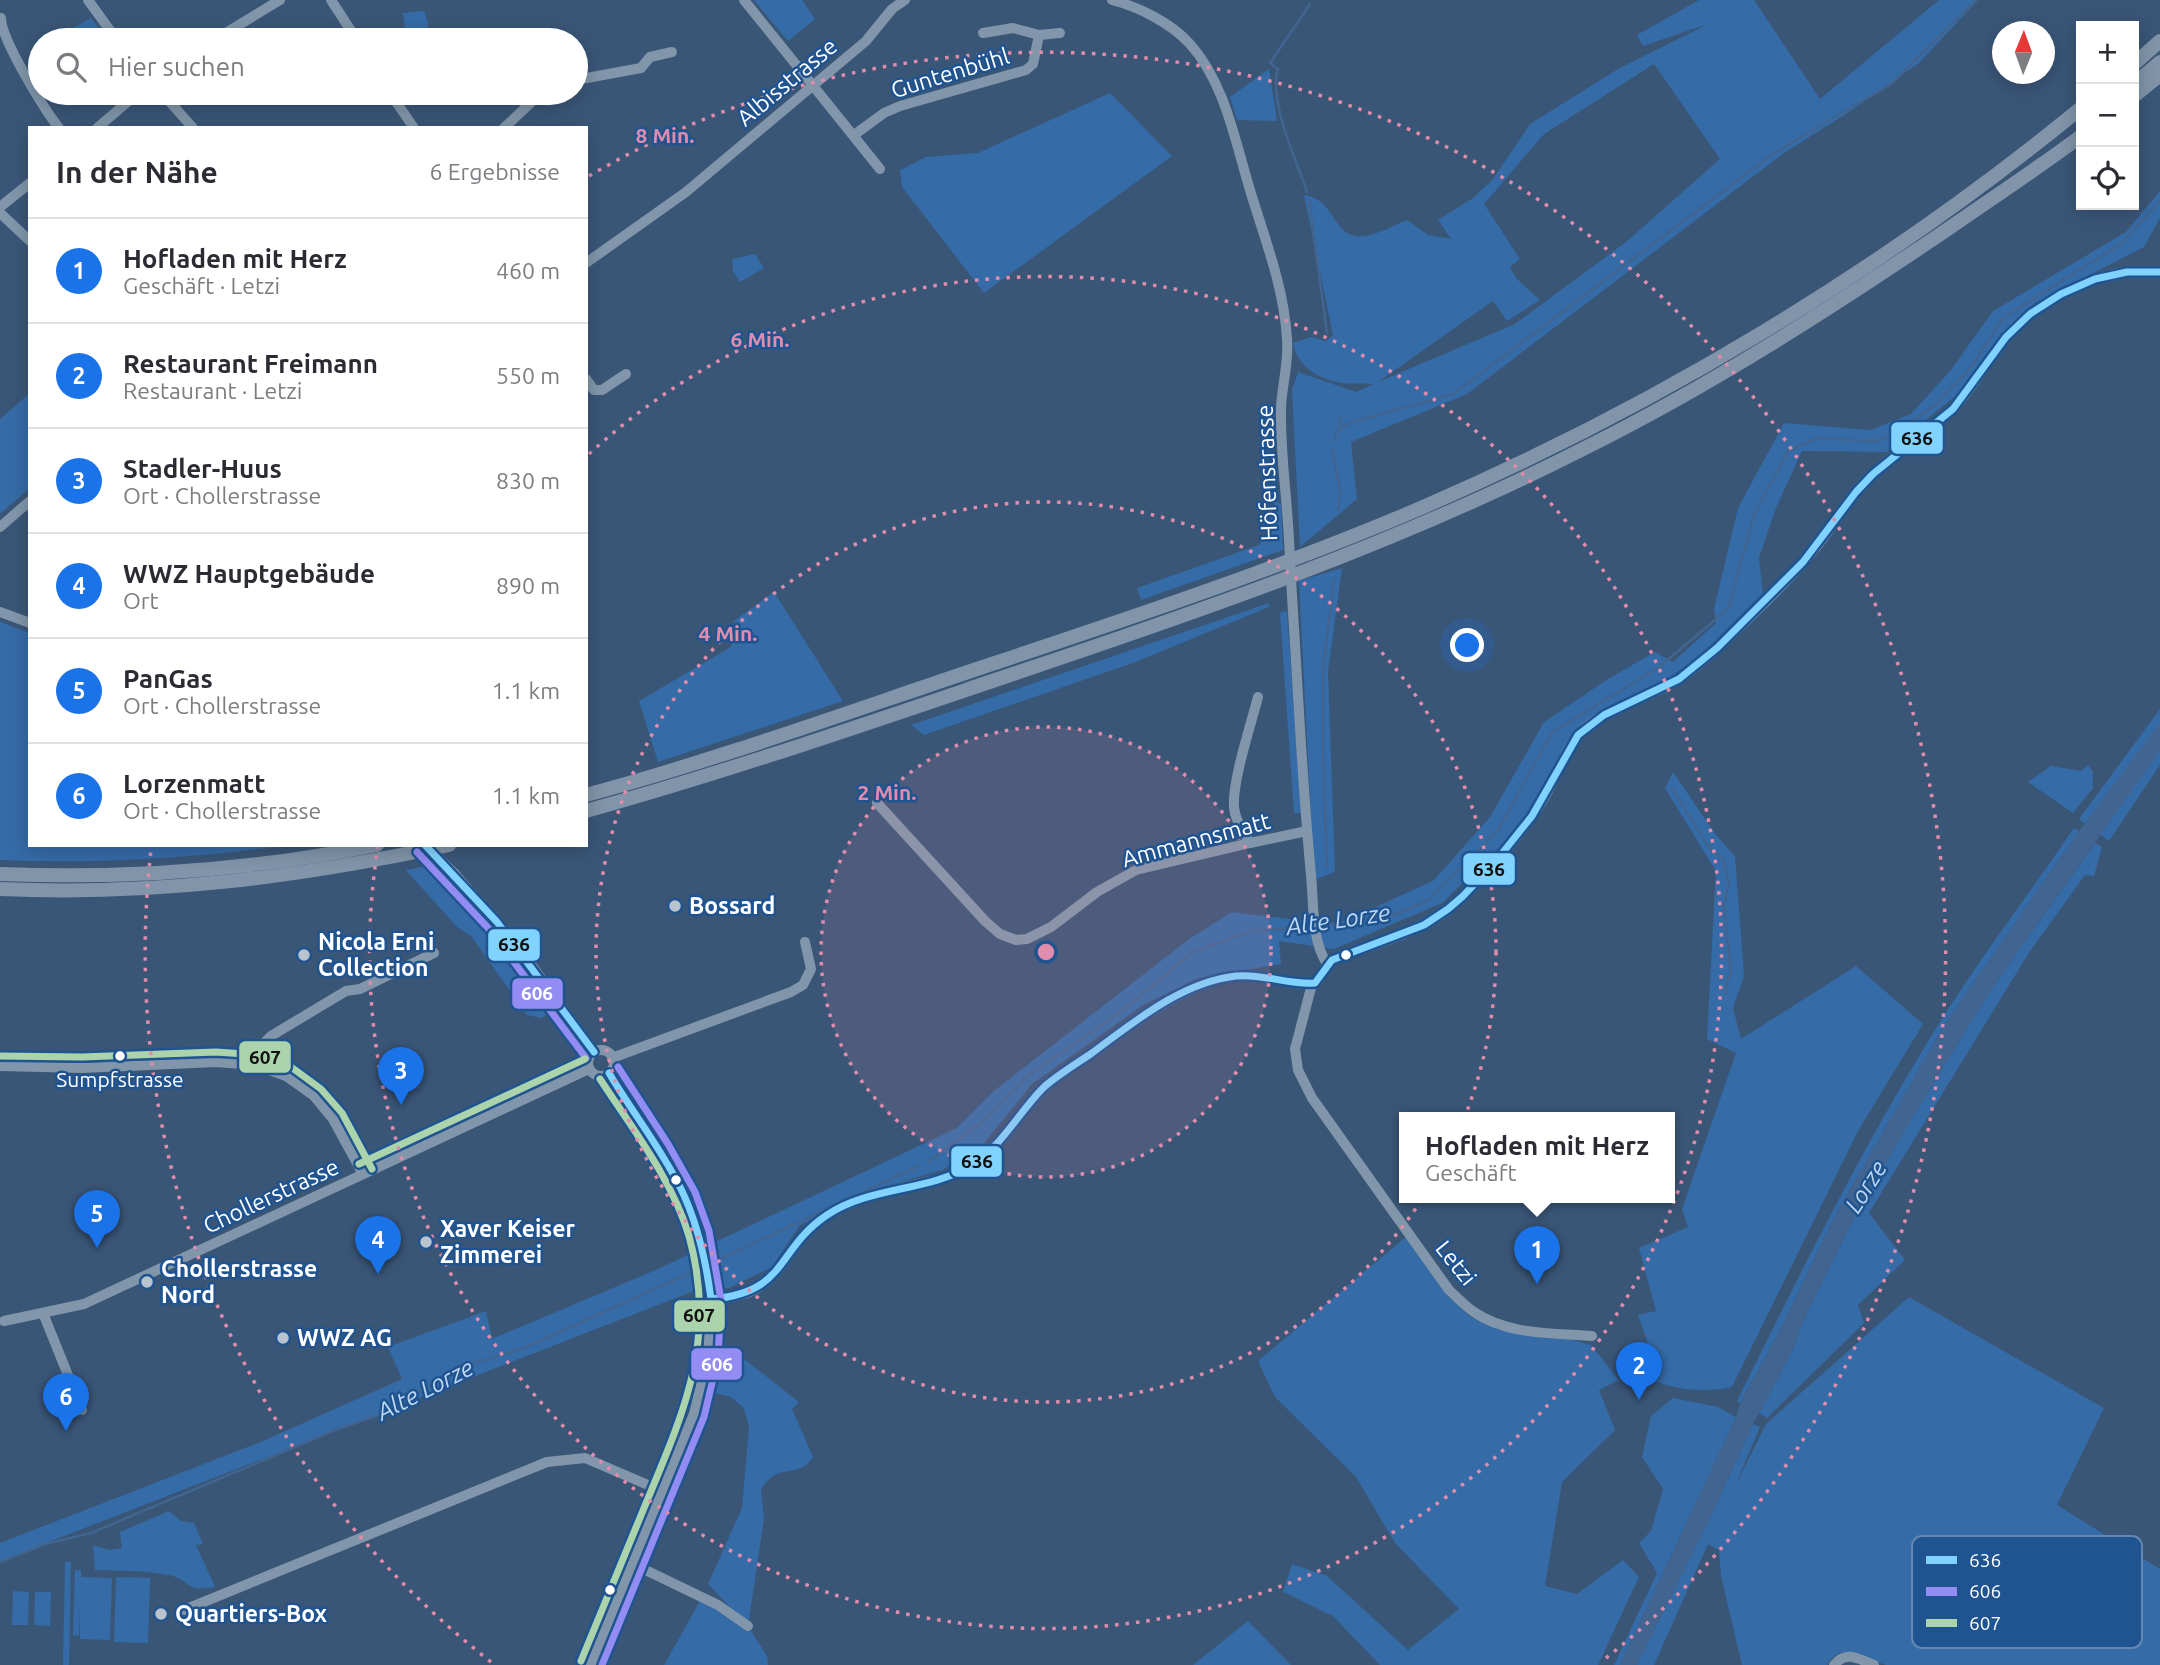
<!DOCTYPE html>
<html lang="de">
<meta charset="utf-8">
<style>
:root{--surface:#fff;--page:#f2f2f3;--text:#2b2b33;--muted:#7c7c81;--line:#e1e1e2;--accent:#1a73e8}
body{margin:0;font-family:Ubuntu,sans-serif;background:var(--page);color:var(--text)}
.controls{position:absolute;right:21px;top:21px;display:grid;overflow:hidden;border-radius:0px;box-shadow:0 4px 18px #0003}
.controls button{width:63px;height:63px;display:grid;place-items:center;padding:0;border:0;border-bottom:2px solid var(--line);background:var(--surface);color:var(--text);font:35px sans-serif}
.compass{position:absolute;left:1992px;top:21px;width:63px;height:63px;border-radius:50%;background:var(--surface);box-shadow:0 4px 18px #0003;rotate:1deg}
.you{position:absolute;left:1468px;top:646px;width:24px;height:24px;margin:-18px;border:5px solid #fff;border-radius:50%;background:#1a73e8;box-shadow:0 0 0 10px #1a73e833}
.badge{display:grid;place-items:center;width:46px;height:46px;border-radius:50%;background:var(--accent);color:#fff;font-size:23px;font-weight:700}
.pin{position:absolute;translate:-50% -58px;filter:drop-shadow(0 2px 4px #0008)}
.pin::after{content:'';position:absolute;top:37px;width:24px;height:21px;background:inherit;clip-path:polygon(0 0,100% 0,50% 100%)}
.popup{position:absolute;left:1399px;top:1112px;width:276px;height:91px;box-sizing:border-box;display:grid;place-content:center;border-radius:0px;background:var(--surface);filter:drop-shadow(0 2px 5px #0005);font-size:23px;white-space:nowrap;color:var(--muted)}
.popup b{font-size:26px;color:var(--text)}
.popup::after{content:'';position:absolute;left:50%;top:100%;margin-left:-14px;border:14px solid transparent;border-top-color:var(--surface)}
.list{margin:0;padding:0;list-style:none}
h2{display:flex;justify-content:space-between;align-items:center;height:91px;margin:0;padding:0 28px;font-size:30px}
h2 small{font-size:23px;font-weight:400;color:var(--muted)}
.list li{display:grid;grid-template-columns:46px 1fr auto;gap:21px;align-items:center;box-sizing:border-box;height:105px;padding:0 28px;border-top:2px solid var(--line)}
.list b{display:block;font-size:26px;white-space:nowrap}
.list p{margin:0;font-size:23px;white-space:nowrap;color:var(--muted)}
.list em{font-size:23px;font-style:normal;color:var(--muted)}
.icon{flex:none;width:38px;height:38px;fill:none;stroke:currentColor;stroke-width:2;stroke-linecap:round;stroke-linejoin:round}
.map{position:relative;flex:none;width:2160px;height:1665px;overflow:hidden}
.search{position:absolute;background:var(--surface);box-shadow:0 4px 18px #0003;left:28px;top:28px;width:560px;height:77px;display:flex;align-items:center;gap:18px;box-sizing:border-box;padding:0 24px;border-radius:38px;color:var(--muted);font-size:26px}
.panel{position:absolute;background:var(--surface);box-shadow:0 4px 18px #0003;left:28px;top:126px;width:560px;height:721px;border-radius:0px}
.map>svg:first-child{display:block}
.green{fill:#356ba7;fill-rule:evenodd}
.water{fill:#416590}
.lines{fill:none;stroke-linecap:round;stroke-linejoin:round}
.stream{stroke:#416590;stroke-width:2.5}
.minor{stroke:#8196aa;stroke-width:10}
.highway{stroke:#8194a9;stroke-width:14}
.minor-bridge{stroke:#8196aa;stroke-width:10}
.bus-1-casing{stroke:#205491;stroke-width:12}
.bus-2-casing{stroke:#205491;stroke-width:12}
.bus-3-casing{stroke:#205491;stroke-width:12}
.bus-1{stroke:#80d3ff;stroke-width:7}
.bus-2{stroke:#928cf3;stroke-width:7}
.bus-3{stroke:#abd4ac;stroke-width:7}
.ring{fill:none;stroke:#e08cad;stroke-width:3.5;stroke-dasharray:3.5 7}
.poi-dot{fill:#bac4cf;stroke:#205491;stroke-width:2.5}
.bus-dot{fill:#fff;stroke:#205491;stroke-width:2.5}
.labels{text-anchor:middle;stroke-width:5;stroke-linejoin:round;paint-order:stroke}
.bus-label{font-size:21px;fill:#fff;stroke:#205491}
.street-label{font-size:23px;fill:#fff;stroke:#205491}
.poi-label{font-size:23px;font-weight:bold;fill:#fff;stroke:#205491;text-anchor:start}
.water-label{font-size:24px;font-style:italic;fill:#bed8f4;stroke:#205491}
.key{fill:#205491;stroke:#6387b2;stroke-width:2}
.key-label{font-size:19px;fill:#fff}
.centre{fill:#e08cad;stroke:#205491;stroke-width:3.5}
.ring-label{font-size:21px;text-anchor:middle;font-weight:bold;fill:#e08cad;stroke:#205491;stroke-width:5;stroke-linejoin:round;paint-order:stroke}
.line-badge{stroke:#205491;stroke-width:2.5}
.badge-label{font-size:19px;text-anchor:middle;font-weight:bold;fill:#fff}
.pale-badge-label{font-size:19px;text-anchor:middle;font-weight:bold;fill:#111}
</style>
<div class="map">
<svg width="2160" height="1665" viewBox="0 0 2160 1665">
<rect width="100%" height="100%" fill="#3a5677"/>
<g class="green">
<polygon points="754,0 802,0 815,19 788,41"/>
<path d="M1699,0H1754L1820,99L1939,0H1978L1919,63L1849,112L1784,153L1467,394L1351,442L1357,499L1300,547L1292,390L1298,372L1356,392L1374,384C1364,383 1352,384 1341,383C1318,379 1297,366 1293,343L1311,337L1326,341L1333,335L1304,195C1338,200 1331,240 1365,236C1379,234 1394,225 1407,220L1428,235L1451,239L1438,220L1473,198L1493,179L1530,124L1618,69L1708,24L1643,46L1637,35ZM1654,64L1720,159L1626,242L1515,324L1378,382L1493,301L1507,321L1540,300L1516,278L1510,267L1520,259L1484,204L1544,134Z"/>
<polygon points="424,11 428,22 427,40 409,36 405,30 403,13"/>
<polygon points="91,18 108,40 52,40"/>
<polygon points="1269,69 1277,121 1237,120 1230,97"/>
<polygon points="1110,93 1172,156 984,293 902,187 900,170 926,157 978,153"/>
<polygon points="2160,191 2160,218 2144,247 2033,304 1974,381 1886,452 1802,451 1776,508 1759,558 1763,593 1696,660 1624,706 1584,723 1521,826 1442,903 1334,949 1279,941 1281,964 1198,978 1143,1005 1032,1084 984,1143 943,1170 879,1188 800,1225 772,1267 729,1288 694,1291 0,1561 0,1543 263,1441 402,1379 388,1347 486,1311 492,1339 658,1269 957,1128 994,1091 1189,939 1232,912 1314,922 1340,923 1433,881 1490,817 1544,722 1608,679 1655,652 1673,662 1716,623 1714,609 1738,508 1784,423 1870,430 1911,414 1951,370 1993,311 2126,232"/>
<polygon points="755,254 764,268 740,282 733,271 732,259"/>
<polygon points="30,393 30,488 0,514 0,419"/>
<polygon points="1275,501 1281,504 1283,550 1141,600 1137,588 1259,545 1268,532"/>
<polygon points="1342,568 1328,671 1335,872 1314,880 1299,581"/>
<polygon points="774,592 843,701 658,762 639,701 731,647 734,621"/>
<polygon points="1269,603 1269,607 1133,663 924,735 911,725"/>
<polygon points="1287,611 1301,813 1294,813 1280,613"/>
<path d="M0,622L30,633V845H291C194,858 97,864 0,860Z"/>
<polygon points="2160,709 2160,765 2109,841 2079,819"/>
<polygon points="2088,765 2093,772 2093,788 2073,813 2028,782 2051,766 2081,771"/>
<path d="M1673,772L1716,835L1735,856L1744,976L1733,1008L1741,1039L1856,966L1923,1024L1858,1131L1732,1387C1692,1395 1669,1387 1633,1373L1655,1364L1638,1315L1656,1311L1639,1248L1688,1227L1682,1209L1736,1053L1707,1039L1716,871L1665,788Z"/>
<path d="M2074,828L2079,831L1945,1024L1835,1216L1779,1332L1740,1403L1737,1401C1800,1273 1863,1146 1938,1025C1980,958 2029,894 2074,828Z"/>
<polygon points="2095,843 2102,847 2094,876 2085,875 2030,951 1869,1213 1905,1260 1858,1305 1864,1323 1767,1418 1759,1413 1792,1351 1807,1313 1852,1222 1906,1128 1992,988"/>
<polygon points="427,866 479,921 551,1012 541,1018 527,1015 471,936 457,927 406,870"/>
<polygon points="1406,1237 1446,1294 1469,1316 1500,1330 1577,1341 1591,1345 1619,1380 1599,1390 1615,1430 1562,1482 1545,1586 1577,1594 1623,1560 1639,1577 1598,1665 1380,1665 1333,1616 1283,1592 1292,1564 1327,1576 1408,1650 1459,1609 1395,1543 1356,1477 1275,1397 1258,1361"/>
<path d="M1909,1297L2104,1408L2057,1505L2160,1569V1665H1886C1866,1657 1841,1640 1827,1665H1742L1721,1576L1719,1550L1708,1544L1654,1665H1637L1708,1522L1753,1424L1760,1427L1735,1486L1766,1424Z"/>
<path d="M721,1341L799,1402L792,1409L813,1457C803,1474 787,1468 773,1476C768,1479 764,1485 761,1489L764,1519L748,1626L767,1656L768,1665H664L702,1597L744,1622L708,1584L742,1508L749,1427L744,1408L731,1397L711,1392Z"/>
<polygon points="1673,1398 1718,1407 1736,1417 1620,1665 1614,1665 1657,1573 1639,1543 1651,1531 1663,1489 1642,1457 1651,1416"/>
<path d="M169,1511L181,1521L194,1523L203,1544L196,1545L215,1587C184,1593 189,1578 168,1575C144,1570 119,1571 95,1570L93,1545L109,1550L122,1548L120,1532Z"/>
<polygon points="65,1562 71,1562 69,1665 63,1665"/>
<polygon points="75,1570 81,1570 81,1577 112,1578 110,1640 80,1639 80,1608 79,1636 73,1635"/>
<polygon points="116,1577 150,1578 148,1643 114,1642"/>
<polygon points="13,1591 29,1592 28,1625 12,1625"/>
<polygon points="35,1592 51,1592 50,1626 34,1625"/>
<polygon points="1248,1621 1291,1665 1193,1665"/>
</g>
<polygon class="water" points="2160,723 2160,751 1992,988 1906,1128 1852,1222 1807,1313 1792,1351 1753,1424 1708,1522 1637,1665 1620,1665 1736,1417 1740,1403 1779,1332 1835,1216 1945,1024 2079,831"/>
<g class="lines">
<g class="stream">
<path d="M1307,192C1297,162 1268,100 1278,69L1270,63L1310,4"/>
<polyline points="1309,200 1327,333"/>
<polyline points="1340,416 1341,427"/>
<polyline points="1334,441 1337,431 1349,423 1453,394 1771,155 1891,84 1976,0"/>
<polyline points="1332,449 1340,490 1338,510"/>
<polyline points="1671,787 1710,849 1723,859 1729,882 1724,905 1731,972 1727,982 1726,993"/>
<polyline points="1327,869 1323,755 1323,670 1334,579"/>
<polyline points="929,1161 985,1120 1027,1076 1112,1018 1160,980 1192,952 1252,931 1333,924 1397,914 1430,899 1497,832 1552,732 1658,668 1728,609 1754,515 1788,451 1816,438 1876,441 1893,434 1933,407 1969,370 2003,318 2121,244 2160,201"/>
<polyline points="709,1264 919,1166"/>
<polyline points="0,1562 45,1544 91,1533 335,1430 381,1414 465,1366 526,1347 703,1267"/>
</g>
<g class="minor">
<polyline points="88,0 117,40"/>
<polyline points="331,0 357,40"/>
<polyline points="744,0 880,169"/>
<path d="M1112,0C1139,7 1171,23 1190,44C1225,83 1235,141 1250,190C1265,240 1284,287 1287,339C1289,363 1282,384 1281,408C1280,451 1287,497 1289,540"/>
<path d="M1,18C1,39 44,109 59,128"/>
<polyline points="1039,35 1060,33"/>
<polyline points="214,40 280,0"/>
<polyline points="576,80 641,68 650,57 672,52"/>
<polyline points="162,93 193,128"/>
<polyline points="390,93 414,128"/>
<polyline points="97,128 138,93"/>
<polyline points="504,128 541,93"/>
<polyline points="854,135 884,113 900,106 1026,70 1033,64 1039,35 1013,28 983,33"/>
<polyline points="0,207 30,183"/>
<polyline points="0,213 30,241"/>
<polyline points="586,263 686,192 866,41 892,9 905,0"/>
<polyline points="586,379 594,390 602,390 626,374"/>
<polyline points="0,527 30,501"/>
<path d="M1292,596C1298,689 1302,782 1311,875C1314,904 1311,939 1327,964"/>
<polyline points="0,612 30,623"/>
<polyline points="877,803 985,921 1000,934 1016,940 1027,939 1051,927 1097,892 1136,870 1250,843 1307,831"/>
<path d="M1250,843C1243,831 1235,820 1234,807C1232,782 1251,724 1258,697"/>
<polyline points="454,873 522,952 594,1052"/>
<path d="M1312,984L1295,1049L1298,1070L1312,1098L1449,1290C1457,1297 1465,1306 1474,1312C1507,1335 1553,1333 1592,1336"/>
<circle cx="601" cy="1063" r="13"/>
<polyline points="612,1058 791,992 803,985 811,969 805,942"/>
<polyline points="256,1065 265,1042 271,1036 346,991 360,989 434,953"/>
<polyline points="0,1066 82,1068 216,1062 256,1065 286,1076 314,1096 333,1119 363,1174"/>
<path d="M711,1299C724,1298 739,1297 752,1291C784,1276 796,1232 830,1213C851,1202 876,1194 900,1188C928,1181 955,1178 979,1160C1006,1140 1021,1108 1046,1086C1060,1073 1078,1063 1093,1052C1136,1021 1179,987 1232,976C1260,971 1288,987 1315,983C1324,977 1323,965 1332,960C1367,946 1404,937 1436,918C1466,901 1521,834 1541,803C1557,779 1564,746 1586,727C1606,709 1646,698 1671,684C1693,672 1713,652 1731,635C1760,608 1788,581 1813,551C1831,530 1844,504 1863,484C1889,455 1925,436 1953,409C1974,387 1987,360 2006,337C2031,306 2087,276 2127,272C2137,271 2149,272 2160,272"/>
<polyline points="43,1313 82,1410"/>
<polyline points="4,1321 84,1304 589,1069"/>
<polyline points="631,1563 718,1605 748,1626"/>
<polyline points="184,1610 547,1462 585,1458 662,1491"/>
<polyline points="591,1665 694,1414 708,1356 711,1299 699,1234 685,1196 659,1150 609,1073"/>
<path d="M1834,1665C1846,1650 1859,1659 1874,1665"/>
</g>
<g class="highway">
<polyline points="2134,64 2160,41"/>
<polyline points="2134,84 2160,62"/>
<polyline points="2134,96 2160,75"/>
<path d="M586,795C720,759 851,711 983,667C1130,618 1278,569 1421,508C1657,406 1882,271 2081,108"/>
<path d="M586,811C730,771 871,722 1013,674C1207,609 1400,542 1583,449C1710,386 1828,310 1945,231C1991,199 2037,169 2081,136"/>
<path d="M0,874C126,879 253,870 377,845"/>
<path d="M0,889C152,896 301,877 449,845"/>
</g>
<g class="minor-bridge">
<polyline points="1289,540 1292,596"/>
<polyline points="425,845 454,873"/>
</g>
<defs>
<g id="bus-1">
<polyline points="425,845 497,922 594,1052"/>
<path d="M609,1073C632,1112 661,1148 681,1189C698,1224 706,1261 711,1299"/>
<path d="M711,1299C788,1293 775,1250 827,1215C870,1186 928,1192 972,1165C1002,1146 1019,1112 1044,1087C1059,1074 1076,1064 1092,1053C1134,1022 1182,982 1236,976C1262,973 1288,985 1315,983L1332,960L1424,925L1448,909L1462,897L1492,866L1532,816L1578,735L1604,715L1679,679L1717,648L1803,562L1856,492L1873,474L1953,409L2006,337L2030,314L2061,294L2095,279L2127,272H2160"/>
</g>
<g id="bus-2">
<polyline points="417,852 489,929 586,1058"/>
<polyline points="602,1665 704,1417 718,1358 721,1300 709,1231 695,1192 668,1144 618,1067"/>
</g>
<g id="bus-3">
<polyline points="0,1056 82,1057 216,1052 259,1055 291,1067 321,1089 342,1113 372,1169"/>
<polyline points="359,1164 585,1059"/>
<path d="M581,1661C602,1610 623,1559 644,1508C683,1414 718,1341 689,1236C672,1179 632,1128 600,1079"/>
</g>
</defs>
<use href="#bus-1" class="bus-1-casing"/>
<use href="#bus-2" class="bus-2-casing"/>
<use href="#bus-3" class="bus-3-casing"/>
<use href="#bus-1" class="bus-1"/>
<use href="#bus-2" class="bus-2"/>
<use href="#bus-3" class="bus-3"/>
</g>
<circle cx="1046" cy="952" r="225" fill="#e08cad" fill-opacity=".12"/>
<g class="ring">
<circle cx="1046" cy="952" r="225"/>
<circle cx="1046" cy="952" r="450"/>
<path d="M589 454A676 676 0 1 1 378 846"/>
<path d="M491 1662A901 901 0 0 1 151 850M589 176A901 901 0 0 1 1601 1662"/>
</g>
<g class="poi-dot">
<circle cx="675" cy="906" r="7"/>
<circle cx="304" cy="955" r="7"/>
<circle cx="426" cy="1242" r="7"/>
<circle cx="147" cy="1282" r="7"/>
<circle cx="283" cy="1338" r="7"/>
<circle cx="161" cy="1614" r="7"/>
</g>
<g class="bus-dot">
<circle cx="1346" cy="955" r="6"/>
<circle cx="120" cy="1056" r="6"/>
<circle cx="676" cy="1180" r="6"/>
<circle cx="610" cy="1590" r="6"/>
</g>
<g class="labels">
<g class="bus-label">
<text x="120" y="1087">Sumpfstrasse</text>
</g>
<g class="street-label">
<text transform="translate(950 73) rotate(-17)" y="8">Guntenbühl</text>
<text transform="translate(787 82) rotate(-40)" y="8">Albisstrasse</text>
<text transform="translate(1267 473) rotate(-92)" y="8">Höfenstrasse</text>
<text transform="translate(1196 840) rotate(-15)" y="8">Ammannsmatt</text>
<text transform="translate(271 1196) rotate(-25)" y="8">Chollerstrasse</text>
<text transform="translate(1456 1263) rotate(51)" y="8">Letzi</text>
</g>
<g class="poi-label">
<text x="689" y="914">Bossard</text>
<text x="318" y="950">Nicola Erni<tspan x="318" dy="26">Collection</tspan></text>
<text x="440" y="1237">Xaver Keiser<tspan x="440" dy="26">Zimmerei</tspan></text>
<text x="161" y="1277">Chollerstrasse<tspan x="161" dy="26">Nord</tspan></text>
<text x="297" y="1346">WWZ AG</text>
<text x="175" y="1622">Quartiers-Box</text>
</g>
<g class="water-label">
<text transform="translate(1338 920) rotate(-8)" y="8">Alte Lorze</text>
<text transform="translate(1866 1187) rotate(-58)" y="8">Lorze</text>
<text transform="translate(425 1390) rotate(-27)" y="8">Alte Lorze</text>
</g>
</g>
<rect x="1912" y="1536" width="230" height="112" rx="10" class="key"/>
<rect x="1926" y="1556" width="31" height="8" fill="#80d3ff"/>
<rect x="1926" y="1587" width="31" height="9" fill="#928cf3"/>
<rect x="1926" y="1619" width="31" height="8" fill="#abd4ac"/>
<g class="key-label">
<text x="1969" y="1567">636</text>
<text x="1969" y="1598">606</text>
<text x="1969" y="1630">607</text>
</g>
<circle cx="1046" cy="952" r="10" class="centre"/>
<g class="ring-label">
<text x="665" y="143">8 Min.</text>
<text x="760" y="347">6 Min.</text>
<text x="728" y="641">4 Min.</text>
<text x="887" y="800">2 Min.</text>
</g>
<g class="line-badge">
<rect x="1890" y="421" width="54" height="34" rx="7" fill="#80d3ff"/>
<rect x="1462" y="852" width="54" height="34" rx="7" fill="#80d3ff"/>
<rect x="487" y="928" width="54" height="34" rx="7" fill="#80d3ff"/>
<rect x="511" y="977" width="53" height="33" rx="7" fill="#928cf3"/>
<rect x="238" y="1040" width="54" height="34" rx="7" fill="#abd4ac"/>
<rect x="950" y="1145" width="53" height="33" rx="7" fill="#80d3ff"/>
<rect x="673" y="1299" width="53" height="34" rx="7" fill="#abd4ac"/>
<rect x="690" y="1347" width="53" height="34" rx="7" fill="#928cf3"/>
</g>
<g class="badge-label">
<text x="537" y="1000">606</text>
<text x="717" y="1371">606</text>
</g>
<g class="pale-badge-label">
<text x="1917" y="445">636</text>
<text x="1489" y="876">636</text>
<text x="514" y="951">636</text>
<text x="265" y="1064">607</text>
<text x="977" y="1168">636</text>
<text x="699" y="1322">607</text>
</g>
</svg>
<div class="controls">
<button>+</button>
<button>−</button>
<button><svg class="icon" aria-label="locate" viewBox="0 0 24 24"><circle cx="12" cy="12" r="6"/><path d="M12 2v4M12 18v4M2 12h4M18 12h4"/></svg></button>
</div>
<svg class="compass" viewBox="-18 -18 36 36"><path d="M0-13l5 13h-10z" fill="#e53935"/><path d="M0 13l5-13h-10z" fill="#7c7c81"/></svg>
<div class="you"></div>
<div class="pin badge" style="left:1537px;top:1284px">1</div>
<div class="popup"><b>Hofladen mit Herz</b>Geschäft</div>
<div class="pin badge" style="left:1639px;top:1400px">2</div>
<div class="pin badge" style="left:401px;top:1105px">3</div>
<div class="pin badge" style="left:378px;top:1274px">4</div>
<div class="pin badge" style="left:97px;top:1248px">5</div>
<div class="pin badge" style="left:66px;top:1431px">6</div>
<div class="search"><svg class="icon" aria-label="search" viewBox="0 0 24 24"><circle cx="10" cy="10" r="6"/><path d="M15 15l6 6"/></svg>Hier suchen</div>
<section class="panel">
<h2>In der Nähe<small>6 Ergebnisse</small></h2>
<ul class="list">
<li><span class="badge">1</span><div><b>Hofladen mit Herz</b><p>Geschäft · Letzi</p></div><em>460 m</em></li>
<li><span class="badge">2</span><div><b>Restaurant Freimann</b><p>Restaurant · Letzi</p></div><em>550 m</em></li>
<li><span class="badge">3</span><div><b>Stadler-Huus</b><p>Ort · Chollerstrasse</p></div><em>830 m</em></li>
<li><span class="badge">4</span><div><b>WWZ Hauptgebäude</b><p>Ort</p></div><em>890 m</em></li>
<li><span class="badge">5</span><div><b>PanGas</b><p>Ort · Chollerstrasse</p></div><em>1.1 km</em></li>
<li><span class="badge">6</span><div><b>Lorzenmatt</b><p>Ort · Chollerstrasse</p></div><em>1.1 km</em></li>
</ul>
</section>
</div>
